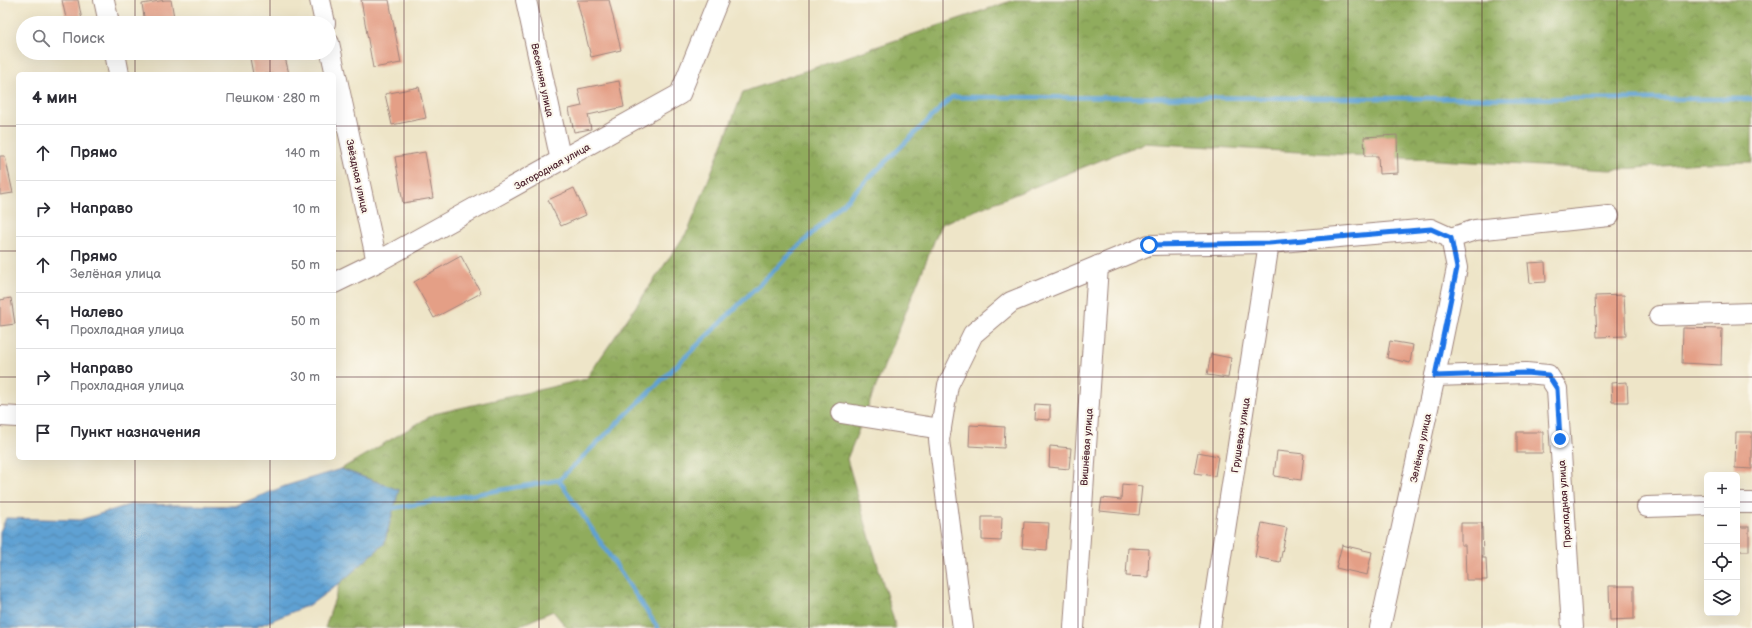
<!DOCTYPE html>
<html lang="ru">
<meta charset="utf-8">
<style>
:root{--surface:#fff;--page:#f2f2f3;--text:#2b2b33;--muted:#7c7c81;--line:#e1e1e2}
body{margin:0;font-family:"Balsamiq Sans",sans-serif;background:var(--page);color:var(--text)}
.controls{position:absolute;right:12px;bottom:12px;display:grid;overflow:hidden;border-radius:6px;box-shadow:0 4px 16px #0002}
.controls button{width:36px;height:36px;display:grid;place-items:center;padding:0;border:0;border-bottom:1px solid var(--line);background:var(--surface);color:var(--text);font:20px sans-serif}
.stop{position:absolute;width:12px;height:12px;margin:-9px;border:3px solid #1a73e8;border-radius:50%;background:#fff}
.stop.end{background:#1a73e8;border-color:#fff;box-shadow:0 1px 4px #0008}
.list{margin:0;padding:0;list-style:none}
h2{display:flex;justify-content:space-between;align-items:center;height:52px;margin:0;padding:0 16px;font-size:17px}
h2 small{font-size:13px;font-weight:400;color:var(--muted)}
.list li{display:grid;grid-template-columns:26px 1fr auto;gap:12px;align-items:center;box-sizing:border-box;height:56px;padding:0 16px;border-top:1px solid var(--line)}
.list b{display:block;font-size:15px;white-space:nowrap}
.list p{margin:0;font-size:13px;white-space:nowrap;color:var(--muted)}
.list em{font-size:13px;font-style:normal;color:var(--muted)}
.icon{flex:none;width:22px;height:22px;fill:none;stroke:currentColor;stroke-width:2;stroke-linecap:round;stroke-linejoin:round}
.map{position:relative;flex:none;width:1752px;height:628px;overflow:hidden}
.search{position:absolute;background:var(--surface);box-shadow:0 4px 16px #0002;left:16px;top:16px;width:320px;height:44px;display:flex;align-items:center;gap:10px;box-sizing:border-box;padding:0 14px;border-radius:22px;color:var(--muted);font-size:15px}
.panel{position:absolute;background:var(--surface);box-shadow:0 4px 16px #0002;left:16px;top:72px;width:320px;height:388px;border-radius:6px}
.map>svg:first-child{display:block}
.forest{fill:url(#forest-crowns);stroke:#6d6644}
.water{fill:url(#water-waves);stroke:#54607f}
.lines{fill:none;stroke-linecap:round;stroke-linejoin:round}
.stream{stroke:#5fa1d3;stroke-width:4.5}
.building{fill:#e49f86}
.minor-casing{stroke:#9c827a;stroke-width:22}
.minor{stroke:#fff;stroke-width:20}
.route{stroke:#1a73e8;stroke-width:5}
.grid{fill:none;stroke:#4a1f2b;stroke-width:1;stroke-opacity:0.55}
.labels{text-anchor:middle;stroke-width:4;stroke-linejoin:round;paint-order:stroke}
.street-label{font-size:10px;fill:#4a1f2b;stroke:#fbf7ec}
</style>
<div class="map">
<svg width="1752" height="628" viewBox="0 0 1752 628">
<defs>
<pattern id="forest-crowns" width="20" height="18" patternUnits="userSpaceOnUse"><rect width="20" height="18" fill="#90ac5d"/><path d="M2 6a3 3 0 1 1 6 0M12 15a3 3 0 1 1 6 0" fill="none" stroke="#788b4d"/></pattern>
<pattern id="water-waves" width="16" height="10" patternUnits="userSpaceOnUse"><rect width="16" height="10" fill="#5fa1d3"/><path d="M0 5q4-4 8 0t8 0" fill="none" stroke="#5083ab"/></pattern>
</defs>
<rect width="100%" height="100%" fill="#fbf7ec"/>
<filter id="ink" filterUnits="userSpaceOnUse"><feTurbulence type="fractalNoise" baseFrequency=".025" numOctaves="2"/><feDisplacementMap in="SourceGraphic" scale="8" xChannelSelector="R" yChannelSelector="G"/><feConvolveMatrix kernelMatrix="1 2 1 2 8 2 1 2 1" color-interpolation-filters="sRGB"/></filter>
<filter id="wash" filterUnits="userSpaceOnUse"><feTurbulence type="fractalNoise" baseFrequency=".012" numOctaves="4" result="noise"/><feDisplacementMap in="SourceGraphic" scale="16" xChannelSelector="R" yChannelSelector="G"/><feGaussianBlur stdDeviation="0.9" result="paint"/><feColorMatrix in="noise" values="0 0 0 0 0 0 0 0 0 0 0 0 0 0 0 0 0 1.4 0 .05"/><feComposite in="paint" operator="in"/></filter>
<g filter="url(#wash)">
<rect width="100%" height="100%" fill="#eee5c8"/>
<polygon class="forest" points="1014,0 1752,0 1752,162 1701,163 1610,170 1144,143 941,224 847,459 896,628 567,628 553,611 514,628 325,628 340,583 384,544 398,490 341,469 434,414 586,379 689,229 743,92"/>
<polygon class="water" points="341,469 399,490 384,544 340,583 311,604 254,628 0,628 0,532 6,518 80,520 132,504 235,506 285,486"/>
<g class="lines">
<g class="stream">
<polyline points="559,480 658,628"/>
<polyline points="388,509 559,480 952,97 1752,99"/>
</g>
</g>
<g id="blocks">
<g class="building">
<polygon points="62,0 78,0 82,20 67,23"/>
<polygon points="165,0 171,0 175,23 145,23 142,4"/>
<polygon points="361,0 389,0 401,63 373,68"/>
<polygon points="577,0 609,0 621,50 591,57"/>
<polygon points="249,53 284,53 289,74 253,74"/>
<polygon points="619,81 624,107 588,115 591,129 574,132 569,109 582,106 578,89"/>
<polygon points="419,87 426,118 392,125 385,94"/>
<polygon points="1397,135 1398,173 1379,174 1378,156 1365,156 1364,137"/>
<polygon points="425,152 433,198 403,203 395,157"/>
<polygon points="0,156 5,156 13,193 0,195"/>
<polygon points="574,188 586,215 561,226 548,200"/>
<polygon points="461,256 481,293 434,318 414,282"/>
<polygon points="1545,262 1546,282 1530,283 1528,263"/>
<polygon points="1624,295 1626,336 1597,337 1595,296"/>
<polygon points="11,298 15,324 0,326 0,300"/>
<polygon points="1683,328 1722,329 1721,365 1682,363"/>
<polygon points="1390,341 1413,345 1410,363 1387,358"/>
<polygon points="1211,354 1231,358 1228,378 1207,375"/>
<polygon points="1627,382 1628,402 1612,402 1611,383"/>
<polygon points="1035,404 1050,405 1050,420 1034,419"/>
<polygon points="970,425 1005,427 1004,448 969,446"/>
<rect x="1517" y="432" width="26" height="21"/>
<polygon points="1736,432 1752,432 1752,469 1735,468"/>
<polygon points="1050,446 1071,448 1069,469 1049,467"/>
<polygon points="1277,451 1304,454 1301,480 1274,476"/>
<polygon points="1198,452 1218,456 1215,476 1194,473"/>
<polygon points="1122,484 1142,486 1139,515 1100,511 1102,498 1121,500"/>
<polygon points="982,517 1002,517 1001,541 982,540"/>
<polygon points="1024,522 1049,523 1047,550 1022,548"/>
<polygon points="1262,523 1287,528 1280,562 1255,557"/>
<polygon points="1461,523 1482,523 1483,558 1486,558 1487,580 1466,580 1465,545 1461,545"/>
<rect x="1737" y="527" width="12" height="24"/>
<polygon points="1342,545 1372,552 1367,575 1336,568"/>
<polygon points="1128,548 1149,549 1148,577 1126,576"/>
<polygon points="1609,586 1634,586 1634,619 1610,620"/>
</g>
</g>
</g>
<g filter="url(#ink)">
<use href="#blocks" fill-opacity="0" stroke="#9c827a" stroke-width="1"/>
<g class="lines">
<defs>
<g id="minor">
<polyline points="104,0 109,23"/>
<polyline points="320,0 325,23"/>
<polyline points="526,0 561,161"/>
<polyline points="329,43 377,262"/>
<polyline points="115,53 119,74"/>
<polyline points="1451,238 1475,230 1609,216"/>
<polyline points="334,283 377,262 680,94 718,0"/>
<polyline points="1659,316 1752,313"/>
<polyline points="1435,376 1526,373 1548,375 1557,389 1572,628"/>
<polyline points="841,413 941,429"/>
<polyline points="0,416 18,417"/>
<polyline points="1737,503 1752,503"/>
<polyline points="1647,507 1707,505"/>
<polyline points="963,628 939,440 948,385 973,334 1011,302 1149,245 1269,243 1431,229 1451,238 1457,268 1435,376 1380,628"/>
<polyline points="1074,628 1098,266"/>
<polyline points="1210,628 1269,243"/>
</g>
</defs>
<use href="#minor" class="minor-casing"/>
<use href="#minor" class="minor"/>
</g>
</g>
<g class="lines" filter="url(#ink)">
<polyline class="route" points="1149,245 1269,243 1431,229 1451,238 1457,268 1435,376 1526,373 1548,375 1557,389 1560,439"/>
</g>
<path class="grid" d="M135,0V23M270,0V23M404,0V628M539,0V628M674,0V628M809,0V628M943,0V628M1078,0V628M1213,0V628M1348,0V628M1482,0V628M1617,0V628M135,53V74M270,53V74M0,126H18M334,126H1752M0,251H18M334,251H1752M0,377H18M334,377H1752M135,458V628M270,458V628M0,502H1707M1737,502H1752"/>
<g class="labels">
<g class="street-label">
<text transform="translate(543 80) rotate(78)" y="4">Весенняя улица</text>
<text transform="translate(552 166) rotate(-29)" y="4">Загородная улица</text>
<text transform="translate(358 176) rotate(78)" y="4">Звёздная улица</text>
<text transform="translate(1240 435) rotate(-81)" y="4">Грушевая улица</text>
<text transform="translate(1086 447) rotate(-86)" y="4">Вишнёвая улица</text>
<text transform="translate(1420 448) rotate(-78)" y="4">Зелёная улица</text>
<text transform="translate(1564 504) rotate(-94)" y="4">Прохладная улица</text>
</g>
</g>
</svg>
<div class="controls">
<button>+</button>
<button>−</button>
<button><svg class="icon" aria-label="locate" viewBox="0 0 24 24"><circle cx="12" cy="12" r="6"/><path d="M12 2v4M12 18v4M2 12h4M18 12h4"/></svg></button>
<button><svg class="icon" aria-label="layers" viewBox="0 0 24 24"><path d="M12 4l9 5-9 5-9-5zM3 14l9 5 9-5"/></svg></button>
</div>
<div class="stop" style="left:1149px;top:245px"></div>
<div class="stop end" style="left:1560px;top:439px"></div>
<div class="search"><svg class="icon" aria-label="search" viewBox="0 0 24 24"><circle cx="10" cy="10" r="6"/><path d="M15 15l6 6"/></svg>Поиск</div>
<section class="panel">
<h2>4 мин<small>Пешком · 280 m</small></h2>
<ul class="list">
<li><svg class="icon" aria-label="ahead" viewBox="0 0 24 24"><path d="M12 20V5M6 11l6-6 6 6"/></svg><div><b>Прямо</b></div><em>140 m</em></li>
<li><svg class="icon" aria-label="right" viewBox="0 0 24 24"><path d="M7 20v-9h11M14 6l5 5-5 5"/></svg><div><b>Направо</b></div><em>10 m</em></li>
<li><svg class="icon" aria-label="ahead" viewBox="0 0 24 24"><path d="M12 20V5M6 11l6-6 6 6"/></svg><div><b>Прямо</b><p>Зелёная улица</p></div><em>50 m</em></li>
<li><svg class="icon" aria-label="left" viewBox="0 0 24 24"><path d="M17 20v-9H6M10 6l-5 5 5 5"/></svg><div><b>Налево</b><p>Прохладная улица</p></div><em>50 m</em></li>
<li><svg class="icon" aria-label="right" viewBox="0 0 24 24"><path d="M7 20v-9h11M14 6l5 5-5 5"/></svg><div><b>Направо</b><p>Прохладная улица</p></div><em>30 m</em></li>
<li><svg class="icon" aria-label="arrive" viewBox="0 0 24 24"><path d="M6 21V4h12l-3 4 3 4H6"/></svg><div><b>Пункт назначения</b></div></li>
</ul>
</section>
</div>
